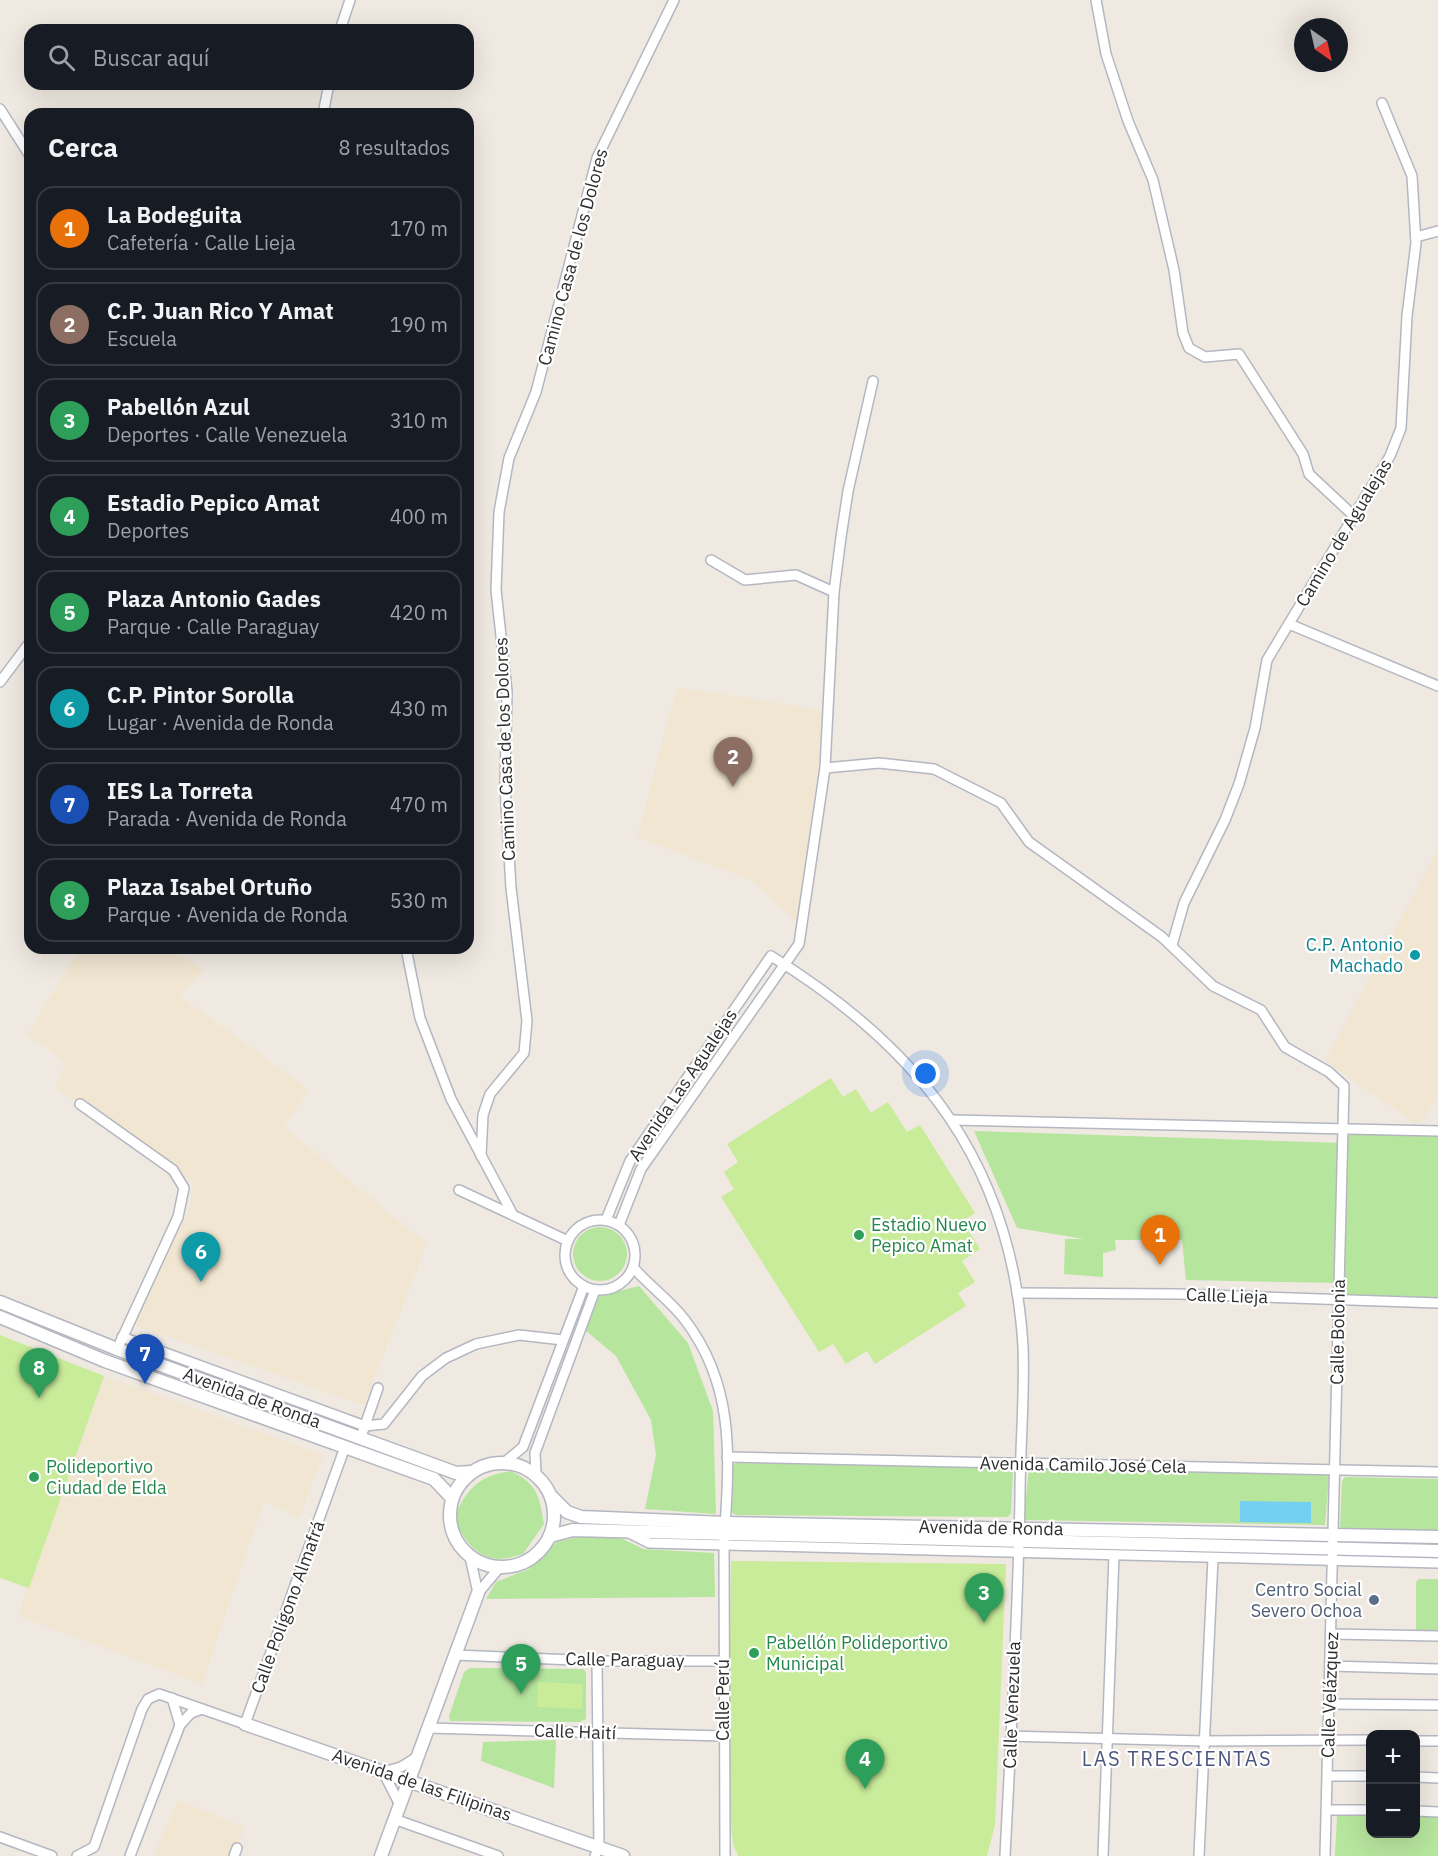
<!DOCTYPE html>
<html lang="es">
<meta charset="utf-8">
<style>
:root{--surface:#171b24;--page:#242831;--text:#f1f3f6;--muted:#9ea1a6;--line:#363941;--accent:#7c3aed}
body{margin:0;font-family:"IBM Plex Sans",sans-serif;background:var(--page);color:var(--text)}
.controls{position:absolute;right:18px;bottom:18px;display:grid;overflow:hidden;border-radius:12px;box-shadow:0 6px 24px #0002}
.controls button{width:54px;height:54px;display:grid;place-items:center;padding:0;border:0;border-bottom:2px solid var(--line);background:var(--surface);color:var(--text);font:30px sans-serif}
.compass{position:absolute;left:1294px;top:18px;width:54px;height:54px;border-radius:50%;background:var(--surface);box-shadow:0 6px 24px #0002;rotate:146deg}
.you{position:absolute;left:926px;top:1074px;width:21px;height:21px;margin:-15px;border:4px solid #fff;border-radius:50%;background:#1a73e8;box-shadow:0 0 0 9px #1a73e833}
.badge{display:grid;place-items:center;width:39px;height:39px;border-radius:50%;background:var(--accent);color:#fff;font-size:20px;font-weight:700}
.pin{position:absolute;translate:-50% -50px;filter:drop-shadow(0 2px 3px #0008)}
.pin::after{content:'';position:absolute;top:32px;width:21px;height:18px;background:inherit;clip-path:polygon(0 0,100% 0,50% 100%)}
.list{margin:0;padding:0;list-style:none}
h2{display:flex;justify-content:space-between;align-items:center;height:78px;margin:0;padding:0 24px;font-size:26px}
h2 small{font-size:20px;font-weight:400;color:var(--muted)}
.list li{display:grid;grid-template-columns:39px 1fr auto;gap:18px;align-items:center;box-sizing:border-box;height:84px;margin:0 12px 12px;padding:0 12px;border:2px solid var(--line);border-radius:18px}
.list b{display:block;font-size:22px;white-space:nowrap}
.list p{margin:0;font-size:20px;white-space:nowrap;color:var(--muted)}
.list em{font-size:20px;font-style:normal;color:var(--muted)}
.icon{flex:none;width:33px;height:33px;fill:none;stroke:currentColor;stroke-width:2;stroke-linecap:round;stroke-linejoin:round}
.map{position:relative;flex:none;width:1438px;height:1856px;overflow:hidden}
.search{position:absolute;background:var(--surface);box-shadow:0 6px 24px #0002;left:24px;top:24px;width:450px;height:66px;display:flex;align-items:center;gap:15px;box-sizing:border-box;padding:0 21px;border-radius:18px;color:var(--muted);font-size:22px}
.panel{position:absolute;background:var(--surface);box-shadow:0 6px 24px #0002;left:24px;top:108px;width:450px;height:846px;border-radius:18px}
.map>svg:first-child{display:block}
.education{fill:#f0e6d1}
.green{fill:#b6e59e}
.pitch{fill:#c9ec9a}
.water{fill:#75cff0}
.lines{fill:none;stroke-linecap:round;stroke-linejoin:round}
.minor-casing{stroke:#b4b7c1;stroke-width:12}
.tertiary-casing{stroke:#b4b7c1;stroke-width:15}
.minor{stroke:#fff;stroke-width:9}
.tertiary{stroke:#fff;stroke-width:12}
.culture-dot{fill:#0f9aa8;stroke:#fff;stroke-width:2}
.leisure-dot{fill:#2e9e5b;stroke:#fff;stroke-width:2}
.service-dot{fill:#5c6f8a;stroke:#fff;stroke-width:2}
.labels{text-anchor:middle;stroke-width:4.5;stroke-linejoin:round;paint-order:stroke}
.street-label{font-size:18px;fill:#2e2e2e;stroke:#fff}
.culture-label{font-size:18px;fill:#0d838f;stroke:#fff;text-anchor:end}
.leisure-label{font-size:18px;fill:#27864d;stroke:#fff;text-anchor:start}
.service-label{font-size:18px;fill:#4e5e75;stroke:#fff;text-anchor:end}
.neighbourhood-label{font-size:20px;letter-spacing:1.5px;fill:#4d5680;stroke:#fff}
</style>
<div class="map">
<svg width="1438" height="1856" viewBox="0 0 1438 1856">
<rect width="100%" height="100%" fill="#efe9e1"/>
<g class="education">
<polygon points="677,687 822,710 822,738 797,922 751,880 637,837"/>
<polygon points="1438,849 1438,1097 1421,1122 1415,1123 1325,1061"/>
<polygon points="80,948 167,948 204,969 180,996 309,1090 284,1127 427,1244 364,1405 134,1325 191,1205 192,1181 55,1088 66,1062 27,1035"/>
<polygon points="104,1376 323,1455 299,1518 264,1501 202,1684 18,1616"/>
<polygon points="178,1800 244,1827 234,1856 154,1856"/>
</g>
<g class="green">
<polygon points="1344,1129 1438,1131 1438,1303 1338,1301 1339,1283 1186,1280 1182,1240 1115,1240 1116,1250 1103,1253 1103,1277 1064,1274 1065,1239 1084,1239 1017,1228 974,1131 1343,1143"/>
<circle cx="600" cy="1254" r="27"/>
<polygon points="639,1286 688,1343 713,1411 716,1514 645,1509 656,1455 651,1420 616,1356 585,1330 599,1296"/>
<polygon points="736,1463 1011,1468 1013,1472 1011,1513 1008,1517 735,1515 732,1512 733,1466"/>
<polygon points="1029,1468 1326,1475 1329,1477 1325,1525 1026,1520 1024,1516"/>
<path d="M511,1471C538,1485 539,1495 544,1524L523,1554C516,1556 507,1559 500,1559C476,1559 461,1536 454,1517C467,1489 479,1475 511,1471Z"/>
<polygon points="1345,1477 1438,1479 1438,1531 1342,1529 1340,1526 1342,1481"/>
<polygon points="577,1537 619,1537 643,1549 714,1553 715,1597 486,1599 496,1582 529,1569 557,1542"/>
<polygon points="1419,1579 1438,1579 1438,1631 1416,1631 1416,1582"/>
<polygon points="470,1668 583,1669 586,1672 586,1719 580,1722 450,1721 449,1716 464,1672"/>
<polygon points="556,1740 554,1788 481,1761 483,1742"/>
<polygon points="1343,1814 1370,1815 1370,1834 1416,1834 1416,1816 1438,1817 1438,1856 1335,1856 1337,1816"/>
</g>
<g class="pitch">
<polygon points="831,1078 843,1097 856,1089 871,1113 888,1102 907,1132 920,1125 975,1213 963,1221 980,1249 962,1261 975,1282 958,1293 966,1306 875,1364 867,1351 846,1364 833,1344 819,1352 721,1197 734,1189 724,1172 738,1162 727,1144"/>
<polygon points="0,1335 104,1376 29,1588 0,1578"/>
<polygon points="731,1561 1006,1564 995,1825 987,1856 738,1856 733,1844 728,1798"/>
<polygon points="538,1682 583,1684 582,1709 537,1707"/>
</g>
<polygon class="water" points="1240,1501 1311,1502 1311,1523 1240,1522"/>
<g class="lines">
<defs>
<g id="minor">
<polyline points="1096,0 1106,54 1128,121 1153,180 1174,270 1183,333 1189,348 1205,357 1239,354 1303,454 1309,474 1355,517"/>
<polyline points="340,30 350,0"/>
<polyline points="0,109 30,156"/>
<polyline points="323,114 329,84"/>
<polyline points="1416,237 1438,231"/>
<polyline points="711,560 745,580 796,575 834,592"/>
<polyline points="1289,624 1438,686"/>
<polyline points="0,682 30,642"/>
<polyline points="825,768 879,763 934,769 1001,803 1029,842 1162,937 1213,986 1261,1010 1285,1047 1329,1072 1344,1086 1325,1856"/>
<polyline points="1172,945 1184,903 1225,820 1239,784 1255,728 1267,660 1390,456 1401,428 1407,316 1416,243 1412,176 1382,103"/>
<polyline points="406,948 420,1018 451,1099 513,1215"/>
<polyline points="80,1104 173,1170 184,1188 178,1217 120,1343"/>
<polyline points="953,1120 1438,1131"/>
<polyline points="481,1156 483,1115 490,1094 524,1053 527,1021 511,888 505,786 507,691 496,590 499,512 509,458 536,392 597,158 674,0"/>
<polyline points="459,1190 568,1241"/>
<circle cx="600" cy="1255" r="35"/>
<path d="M606,1220L630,1161L771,956C922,1049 1012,1165 1023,1346C1025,1395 1020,1446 1020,1496C1018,1616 1011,1736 1005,1856"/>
<polyline points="619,1225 641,1169 799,944 825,768 834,592 841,537 848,491 873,381"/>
<path d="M633,1267C649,1286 670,1300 685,1320C733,1383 730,1451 725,1527"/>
<polyline points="1017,1293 1179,1294 1438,1303"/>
<polyline points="122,1337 365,1426 384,1424 422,1376 446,1358 476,1344 519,1335 563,1340"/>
<polyline points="363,1431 378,1388"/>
<polyline points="727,1457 1438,1472"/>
<polyline points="505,1462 523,1447 584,1286"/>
<polyline points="536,1474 535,1453 595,1290"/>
<polyline points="627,1532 649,1543 1438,1563"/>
<polyline points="724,1540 725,1856"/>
<polyline points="470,1557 478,1593"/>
<polyline points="478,1593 500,1567"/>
<polyline points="1332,1634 1438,1636"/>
<polyline points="455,1655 597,1661 723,1661"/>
<polyline points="1331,1666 1438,1669"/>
<polyline points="172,1698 180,1725"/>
<polyline points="1330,1704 1438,1705"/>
<polyline points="428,1728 723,1736"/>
<polyline points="1011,1736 1204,1741 1370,1740"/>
<polyline points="1416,1741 1438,1741"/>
<polyline points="1328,1776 1370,1776"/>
<polyline points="1416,1777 1438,1778"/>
<polyline points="400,1805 383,1772 401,1767 417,1757"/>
<polyline points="1327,1810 1370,1810"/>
<polyline points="1416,1811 1438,1812"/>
<polyline points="394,1819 498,1856"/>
<polyline points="0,1837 52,1856"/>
<polyline points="77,1856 94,1847 142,1709 148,1699 159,1694 245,1724 345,1447"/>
<polyline points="130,1856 180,1725 191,1713 202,1709"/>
<polyline points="234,1856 237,1848"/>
<polyline points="595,1856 599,1847 597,1661"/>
<polyline points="1103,1856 1114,1555"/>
<polyline points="1199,1856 1213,1558"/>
</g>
<g id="tertiary">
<polyline points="0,1302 117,1349 456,1473 471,1472"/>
<polyline points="0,1317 105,1361 434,1479 452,1498"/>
<circle cx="502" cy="1515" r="52"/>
<polyline points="552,1497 567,1512 581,1517 725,1523 1438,1537"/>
<polyline points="550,1536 573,1530 1438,1551"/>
<polyline points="245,1724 623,1856"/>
<polyline points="381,1856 478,1593"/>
</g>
</defs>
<use href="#minor" class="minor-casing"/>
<use href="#tertiary" class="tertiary-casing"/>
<use href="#minor" class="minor"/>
<use href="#tertiary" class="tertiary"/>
</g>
<circle class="culture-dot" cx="1415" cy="955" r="6"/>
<g class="leisure-dot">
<circle cx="859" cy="1235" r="6"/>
<circle cx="34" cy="1477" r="6"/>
<circle cx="754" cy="1653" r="6"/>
</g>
<circle class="service-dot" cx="1374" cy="1600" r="6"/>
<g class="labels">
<g class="street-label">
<text transform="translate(573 257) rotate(-75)" y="6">Camino Casa de los Dolores</text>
<text transform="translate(1344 533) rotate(-59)" y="6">Camino de Agualejas</text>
<text transform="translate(505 749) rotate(-92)" y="6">Camino Casa de los Dolores</text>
<text transform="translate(683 1085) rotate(-56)" y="6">Avenida Las Agualejas</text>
<text transform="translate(1227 1296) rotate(2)" y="6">Calle Lieja</text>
<text transform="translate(1338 1332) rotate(-89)" y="6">Calle Bolonia</text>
<text transform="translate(252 1398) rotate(20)" y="6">Avenida de Ronda</text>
<text transform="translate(1083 1465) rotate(1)" y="6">Avenida Camilo José Cela</text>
<text transform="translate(991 1528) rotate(1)" y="6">Avenida de Ronda</text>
<text transform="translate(288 1607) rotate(-70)" y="6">Calle Polígono Almafrá</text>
<text transform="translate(625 1660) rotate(1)" y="6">Calle Paraguay</text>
<text transform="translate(1330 1695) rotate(-88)" y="6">Calle Velázquez</text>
<text transform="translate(723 1700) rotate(-90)" y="6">Calle Perú</text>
<text transform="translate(1012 1705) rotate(-88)" y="6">Calle Venezuela</text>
<text transform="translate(575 1732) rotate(2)" y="6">Calle Haití</text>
<text transform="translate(422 1785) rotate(19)" y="6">Avenida de las Filipinas</text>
</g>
<g class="culture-label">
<text x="1403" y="951">C.P. Antonio<tspan x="1403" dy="21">Machado</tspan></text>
</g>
<g class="leisure-label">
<text x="871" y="1231">Estadio Nuevo<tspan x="871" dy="21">Pepico Amat</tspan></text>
<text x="46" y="1473">Polideportivo<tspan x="46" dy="21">Ciudad de Elda</tspan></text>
<text x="766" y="1649">Pabellón Polideportivo<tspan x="766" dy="21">Municipal</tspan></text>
</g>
<g class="service-label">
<text x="1362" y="1596">Centro Social<tspan x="1362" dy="21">Severo Ochoa</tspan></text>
</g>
<g class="neighbourhood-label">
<text x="1177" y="1766">LAS TRESCIENTAS</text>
</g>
</g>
</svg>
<div class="controls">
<button>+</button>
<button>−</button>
</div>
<svg class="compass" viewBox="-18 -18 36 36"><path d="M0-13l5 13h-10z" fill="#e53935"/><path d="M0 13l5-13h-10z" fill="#9ea1a6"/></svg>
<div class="you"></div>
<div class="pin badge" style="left:1160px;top:1265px;background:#e8710a">1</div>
<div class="pin badge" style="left:733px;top:787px;background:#8d6e63">2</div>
<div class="pin badge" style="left:984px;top:1623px;background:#2e9e5b">3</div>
<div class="pin badge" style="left:865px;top:1789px;background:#2e9e5b">4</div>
<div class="pin badge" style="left:521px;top:1694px;background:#2e9e5b">5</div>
<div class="pin badge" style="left:201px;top:1282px;background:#0f9aa8">6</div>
<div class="pin badge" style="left:145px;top:1384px;background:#1a4fb4">7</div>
<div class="pin badge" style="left:39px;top:1398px;background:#2e9e5b">8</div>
<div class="search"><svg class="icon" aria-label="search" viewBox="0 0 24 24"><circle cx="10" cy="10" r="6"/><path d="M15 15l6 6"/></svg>Buscar aquí</div>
<section class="panel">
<h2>Cerca<small>8 resultados</small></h2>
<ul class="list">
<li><span class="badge" style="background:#e8710a">1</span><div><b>La Bodeguita</b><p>Cafetería · Calle Lieja</p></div><em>170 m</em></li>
<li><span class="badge" style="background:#8d6e63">2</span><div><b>C.P. Juan Rico Y Amat</b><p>Escuela</p></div><em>190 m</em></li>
<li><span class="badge" style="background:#2e9e5b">3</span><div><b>Pabellón Azul</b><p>Deportes · Calle Venezuela</p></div><em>310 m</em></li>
<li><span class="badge" style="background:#2e9e5b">4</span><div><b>Estadio Pepico Amat</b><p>Deportes</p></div><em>400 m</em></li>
<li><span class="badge" style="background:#2e9e5b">5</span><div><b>Plaza Antonio Gades</b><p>Parque · Calle Paraguay</p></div><em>420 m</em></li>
<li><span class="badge" style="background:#0f9aa8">6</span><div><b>C.P. Pintor Sorolla</b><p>Lugar · Avenida de Ronda</p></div><em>430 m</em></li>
<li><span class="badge" style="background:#1a4fb4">7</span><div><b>IES La Torreta</b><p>Parada · Avenida de Ronda</p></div><em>470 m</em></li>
<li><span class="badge" style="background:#2e9e5b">8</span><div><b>Plaza Isabel Ortuño</b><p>Parque · Avenida de Ronda</p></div><em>530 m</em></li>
</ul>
</section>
</div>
